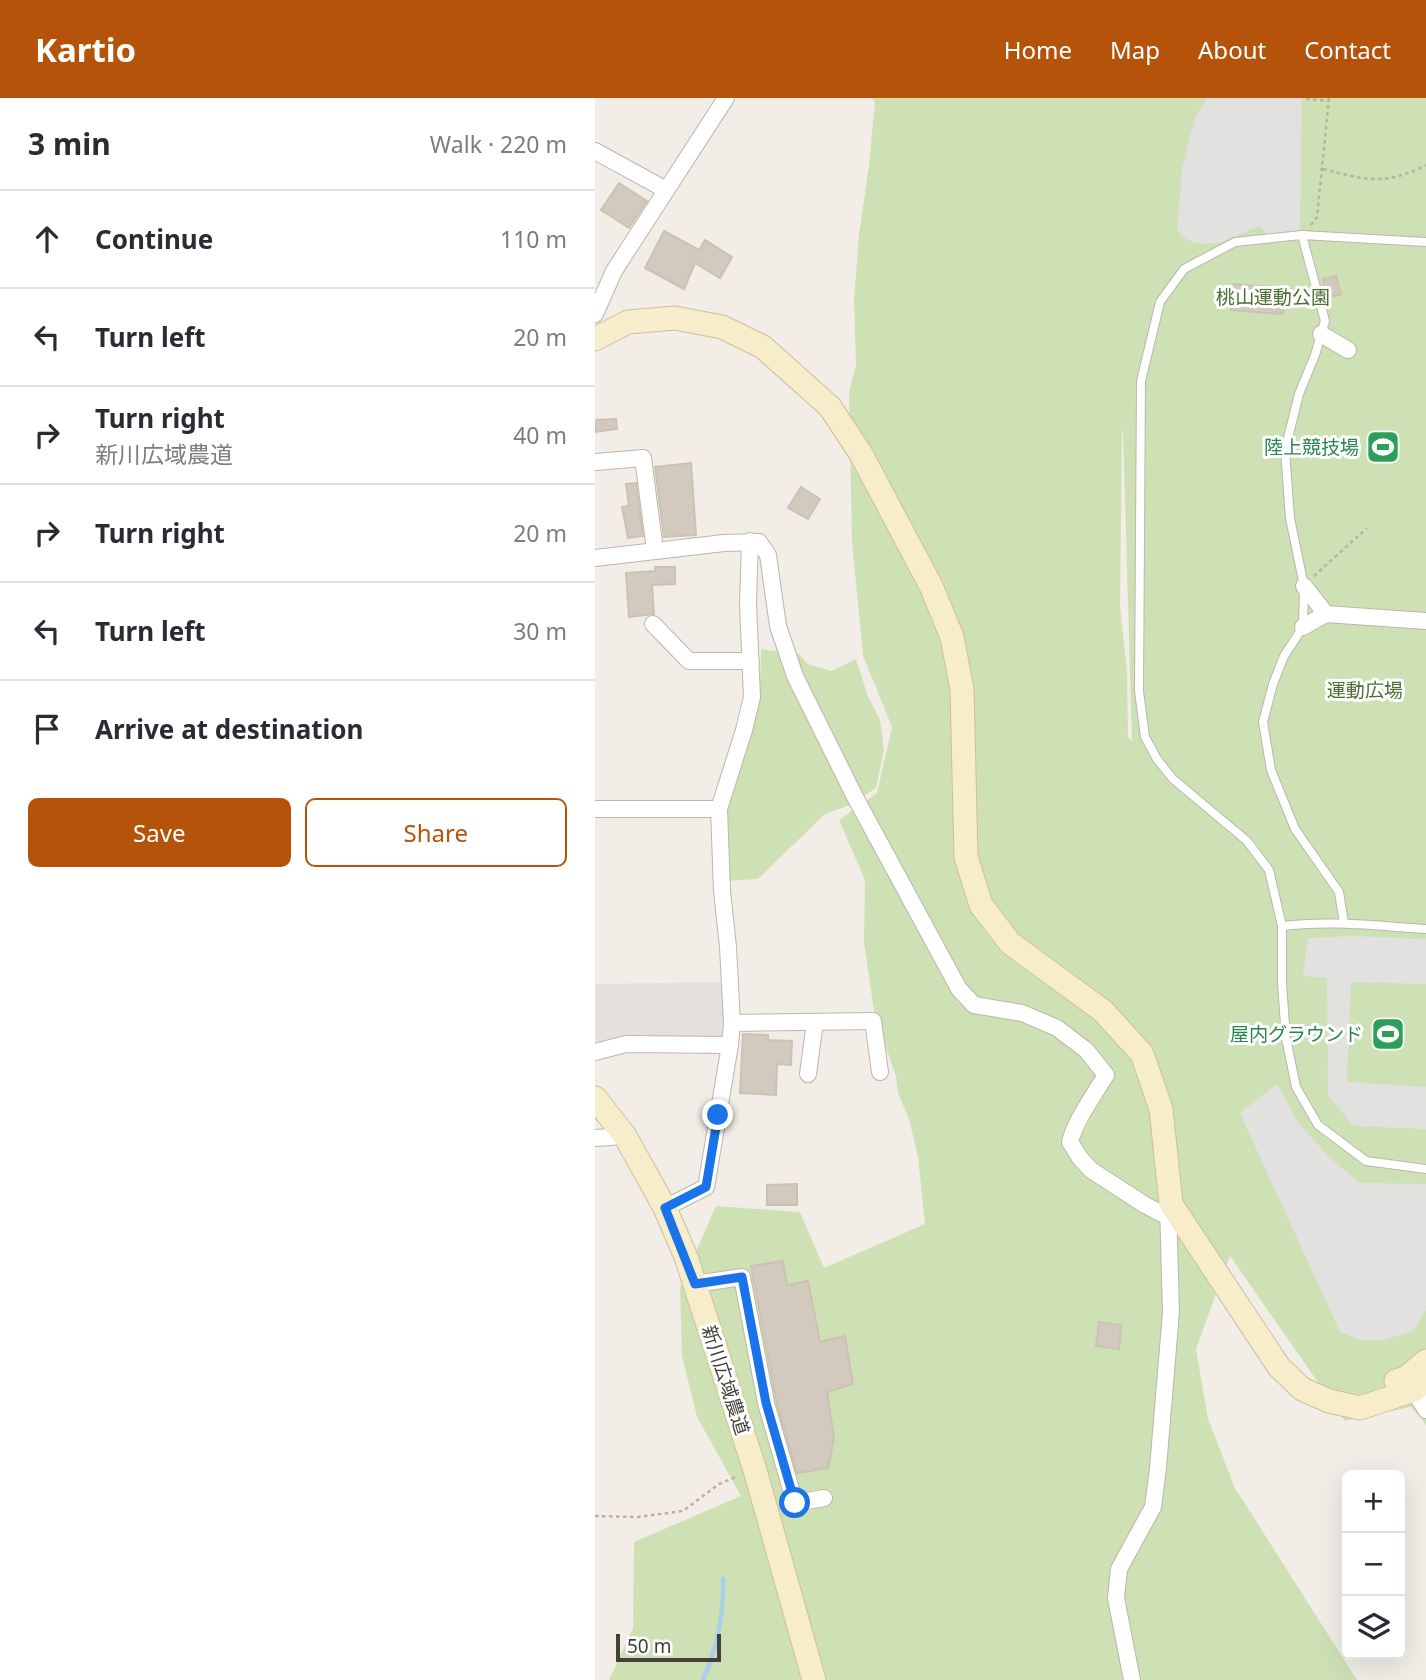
<!DOCTYPE html>
<meta charset="utf-8">
<style>
:root{--surface:#fff;--page:#f2f2f3;--text:#2b2b33;--muted:#7c7c81;--line:#e1e1e2;--accent:#b45309}
body{margin:0;font-family:"Noto Sans","Noto Sans JP",sans-serif;background:var(--page);color:var(--text)}
.controls{position:absolute;right:21px;bottom:21px;display:grid;overflow:hidden;border-radius:10px;box-shadow:0 7px 28px #0002}
.controls button{width:63px;height:63px;display:grid;place-items:center;padding:0;border:0;border-bottom:2px solid var(--line);background:var(--surface);color:var(--text);font:35px sans-serif}
.scale{position:absolute;left:21px;bottom:18px;width:105px;box-sizing:border-box;padding-left:7px;border:4px solid #443f37;border-top:0;font-size:19px;line-height:24px;white-space:nowrap;color:#443f37;-webkit-text-stroke:5px #fff;paint-order:stroke}
.stop{position:absolute;width:21px;height:21px;margin:-16px;border:5px solid #1a73e8;border-radius:50%;background:#fff}
.stop.end{background:#1a73e8;border-color:#fff;box-shadow:0 2px 7px #0008}
.list{margin:0;padding:0;list-style:none}
h2{display:flex;justify-content:space-between;align-items:center;height:91px;margin:0;padding:0 28px;font-size:30px}
h2 small{font-size:23px;font-weight:400;color:var(--muted)}
.list li{display:grid;grid-template-columns:46px 1fr auto;gap:21px;align-items:center;box-sizing:border-box;height:98px;padding:0 28px;border-top:2px solid var(--line)}
.list b{display:block;font-size:26px;white-space:nowrap}
.list p{margin:0;font-size:23px;white-space:nowrap;color:var(--muted)}
.list em{font-size:23px;font-style:normal;color:var(--muted)}
.actions{display:flex;gap:14px;padding:21px 28px}
.actions a{flex:1;padding:16px 0;border:2px solid var(--accent);border-radius:10px;text-align:center;font-size:24px;color:var(--accent)}
.actions .main{background:var(--accent);color:#fff}
.icon{flex:none;width:38px;height:38px;fill:none;stroke:currentColor;stroke-width:2;stroke-linecap:round;stroke-linejoin:round}
.map{position:relative;flex:none;width:831px;height:1582px;overflow:hidden}
header{display:flex;align-items:center;gap:42px;box-sizing:border-box;height:98px;padding:0 35px;background:var(--accent);color:#fff}
header strong{font-size:33px}
nav{display:flex;gap:38px;margin-inline-start:auto;font-size:24px}
main{display:flex}
aside{flex:1;background:var(--surface)}
.map>svg:first-child{display:block}
.industrial{fill:#e4e0dc}
.green{fill:#cee1b5;fill-rule:evenodd}
.parking{fill:#e3e1df}
.lines{fill:none;stroke-linecap:round;stroke-linejoin:round}
.stream{stroke:#aacfe8;stroke-width:4.5}
.building{fill:#d2cabe;stroke:#ccc2b2;stroke-width:2}
.lane-casing{stroke:#bcb6ab;stroke-width:10}
.street-casing{stroke:#bcb6ab;stroke-width:18}
.secondary-casing{stroke:#ccbf9c;stroke-width:25}
.path{stroke:#bcb19e;stroke-width:2.5;stroke-dasharray:3.5 3.5;stroke-linecap:butt}
.lane{stroke:#fff;stroke-width:8}
.street{stroke:#fff;stroke-width:16}
.secondary{stroke:#f8edcb;stroke-width:23}
.route{stroke:#1a73e8;stroke-width:9}
.labels{text-anchor:middle;stroke-width:6;stroke-linejoin:round;paint-order:stroke}
.park-label{font-size:19px;fill:#496f31;stroke:#fff}
.leisure-label{font-size:19px;fill:#27864d;stroke:#fff;text-anchor:end}
.street-label{font-size:19px;fill:#443f37;stroke:#fff}
</style>
<header>
<strong>Kartio</strong>
<nav><a>Home</a><a>Map</a><a>About</a><a>Contact</a></nav>
</header>
<main>
<aside>
<h2>3 min<small>Walk · 220 m</small></h2>
<ul class="list">
<li><svg class="icon" aria-label="ahead" viewBox="0 0 24 24"><path d="M12 20V5M6 11l6-6 6 6"/></svg><div><b>Continue</b></div><em>110 m</em></li>
<li><svg class="icon" aria-label="left" viewBox="0 0 24 24"><path d="M17 20v-9H6M10 6l-5 5 5 5"/></svg><div><b>Turn left</b></div><em>20 m</em></li>
<li><svg class="icon" aria-label="right" viewBox="0 0 24 24"><path d="M7 20v-9h11M14 6l5 5-5 5"/></svg><div><b>Turn right</b><p>新川広域農道</p></div><em>40 m</em></li>
<li><svg class="icon" aria-label="right" viewBox="0 0 24 24"><path d="M7 20v-9h11M14 6l5 5-5 5"/></svg><div><b>Turn right</b></div><em>20 m</em></li>
<li><svg class="icon" aria-label="left" viewBox="0 0 24 24"><path d="M17 20v-9H6M10 6l-5 5 5 5"/></svg><div><b>Turn left</b></div><em>30 m</em></li>
<li><svg class="icon" aria-label="arrive" viewBox="0 0 24 24"><path d="M6 21V4h12l-3 4 3 4H6"/></svg><div><b>Arrive at destination</b></div></li>
</ul>
<div class="actions"><a class="main">Save</a><a>Share</a></div>
</aside>
<div class="map">
<svg width="831" height="1582" viewBox="0 0 831 1582">
<rect width="100%" height="100%" fill="#f2eee7"/>
<polygon class="industrial" points="127,884 130,939 0,946 0,886"/>
<g class="green">
<path d="M276,0H831V1327L816,1309L750,1323L635,1158L601,1251L613,1321L640,1390L762,1582H14L38,1530L39,1444L146,1398L102,1319L87,1258L85,1190L121,1108L205,1114L229,1170L330,1126L323,1059L314,1021L303,995L301,979L279,913L269,845L270,782L244,722L282,695L297,629L268,558L257,444L254,294L261,267L259,202L264,137L274,67L280,4ZM527,333H528L537,644L533,639L532,574L525,508Z"/>
<polygon points="166,551 204,556 213,566 236,573 261,561 272,596 285,622 289,652 281,690 255,707 230,716 163,781 133,783 133,712 160,616 165,590"/>
</g>
<g class="parking">
<polygon points="612,0 707,0 705,132 672,136 665,128 623,145 606,146 592,142 582,132 587,71 600,20"/>
<polygon points="756,838 831,841 831,886 756,884 752,984 831,989 831,1031 759,1028 733,998 732,880 708,878 713,840"/>
<polygon points="682,986 704,1026 735,1060 765,1085 831,1086 831,1212 818,1233 789,1242 765,1242 745,1234 645,1015"/>
</g>
<g class="lines">
<path class="stream" d="M108,1582C122,1550 129,1516 128,1481"/>
</g>
<g class="building">
<polygon points="24,85 52,103 34,130 6,112"/>
<polygon points="69,133 104,152 110,142 137,159 125,180 100,165 89,191 50,170"/>
<polygon points="741,178 746,196 733,200 728,181"/>
<polygon points="638,186 690,190 688,216 636,212"/>
<polygon points="21,321 22,331 0,334 0,322"/>
<polygon points="96,365 101,437 69,439 60,369"/>
<polygon points="41,385 48,438 33,440 27,409 34,408 31,386"/>
<polygon points="206,389 225,401 213,421 193,410"/>
<polygon points="60,469 80,469 80,486 57,487 59,516 34,519 31,475 60,473"/>
<polygon points="148,936 173,937 173,942 197,943 196,967 182,966 181,997 145,995"/>
<polygon points="202,1086 202,1107 172,1107 172,1087"/>
<polygon points="188,1163 192,1187 213,1183 225,1244 250,1238 258,1286 232,1294 239,1340 233,1370 202,1375 182,1306 156,1168"/>
<polygon points="504,1224 526,1227 524,1251 501,1248"/>
</g>
<g class="lines">
<defs>
<g id="lane">
<polyline points="707,137 730,223 720,257 704,296 690,352 695,420 709,488 708,529 689,558 678,586 668,624 676,672 700,731 744,794 749,825"/>
<polyline points="831,144 707,137 640,144 589,171 565,204 546,283 544,593 550,639 562,661 578,681 652,743 674,772 687,828 687,885 691,940 701,989 723,1027 771,1063 831,1071"/>
<path d="M687,828C736,822 783,828 831,831"/>
</g>
<g id="street">
<polyline points="0,53 71,92"/>
<polyline points="0,216 19,173 131,0"/>
<polyline points="726,236 753,252"/>
<polyline points="0,364 48,360 60,452"/>
<path d="M0,460L129,445L164,444L173,457L183,528L200,578L260,699L364,891L379,907L427,915L462,930L491,952L511,977C499,997 480,1023 475,1044L485,1060L496,1072L550,1107L573,1119"/>
<polyline points="731,516 831,523"/>
<polyline points="58,526 94,563 156,563"/>
<polyline points="708,529 731,516 709,488"/>
<polyline points="0,711 124,711"/>
<polyline points="137,925 278,923 285,974"/>
<polyline points="0,954 31,946 135,947"/>
<polyline points="213,976 220,924"/>
<polyline points="0,1040 30,1038"/>
<polyline points="70,1110 111,1089 135,947 137,925 133,849 127,793 124,711 149,632 157,599 153,506 155,443"/>
<polyline points="100,1186 147,1179 171,1305 200,1405 229,1400"/>
<polyline points="814,1285 831,1312"/>
<polyline points="537,1582 521,1500 524,1471 558,1409 563,1370 576,1214 573,1108"/>
</g>
<g id="secondary">
<polyline points="0,241 33,224 80,220 127,229 168,249 235,309 266,356 336,488 357,539 367,591 371,759 386,807 415,845 508,913 547,956 566,1011 576,1106 684,1269 707,1291 734,1303 765,1310 819,1292 831,1282"/>
<polyline points="0,1000 30,1038 70,1110 91,1159 160,1372 219,1582"/>
<polyline points="801,1283 811,1280 831,1263"/>
</g>
</defs>
<use href="#lane" class="lane-casing"/>
<use href="#street" class="street-casing"/>
<use href="#secondary" class="secondary-casing"/>
<g class="path">
<polyline points="711,1 734,3"/>
<path d="M728,71C770,82 790,88 831,67"/>
<polyline points="716,127 722,119 734,0"/>
<polyline points="719,478 772,430"/>
<polyline points="0,1418 43,1419 88,1413 124,1386 143,1378"/>
</g>
<use href="#lane" class="lane"/>
<use href="#street" class="street"/>
<use href="#secondary" class="secondary"/>
</g>
<g class="lines">
<polyline class="route" points="123,1017 111,1089 70,1110 100,1186 147,1179 171,1305 200,1405"/>
</g>
<defs>
<symbol id="stadium-square" viewBox="-11 -11 22 22"><rect x="-9" y="-9" width="18" height="18" rx="4" fill="#2e9e5b" stroke="#fff"/><path d="M0-5a6.5 5 0 1 0 0 10a6.5 5 0 1 0 0-10ZM-3.5-1.8h7v3.6h-7Z" fill="#fff"/></symbol>
</defs>
<g fill-rule="evenodd">
<use href="#stadium-square" x="769" y="330" width="38" height="38"/>
<use href="#stadium-square" x="774" y="917" width="38" height="38"/>
</g>
<g class="labels">
<g class="park-label">
<text x="678" y="206">桃山運動公園</text>
<text x="770" y="599">運動広場</text>
</g>
<g class="leisure-label">
<text x="764" y="356">陸上競技場</text>
<text x="768" y="943">屋内グラウンド</text>
</g>
<g class="street-label">
<text transform="translate(131 1282) rotate(72)" y="7">新川広域農道</text>
</g>
</g>
</svg>
<div class="controls">
<button>+</button>
<button>−</button>
<button><svg class="icon" aria-label="layers" viewBox="0 0 24 24"><path d="M12 4l9 5-9 5-9-5zM3 14l9 5 9-5"/></svg></button>
</div>
<div class="scale">50 m</div>
<div class="stop" style="left:200px;top:1405px"></div>
<div class="stop end" style="left:123px;top:1017px"></div>
</div>
</main>
